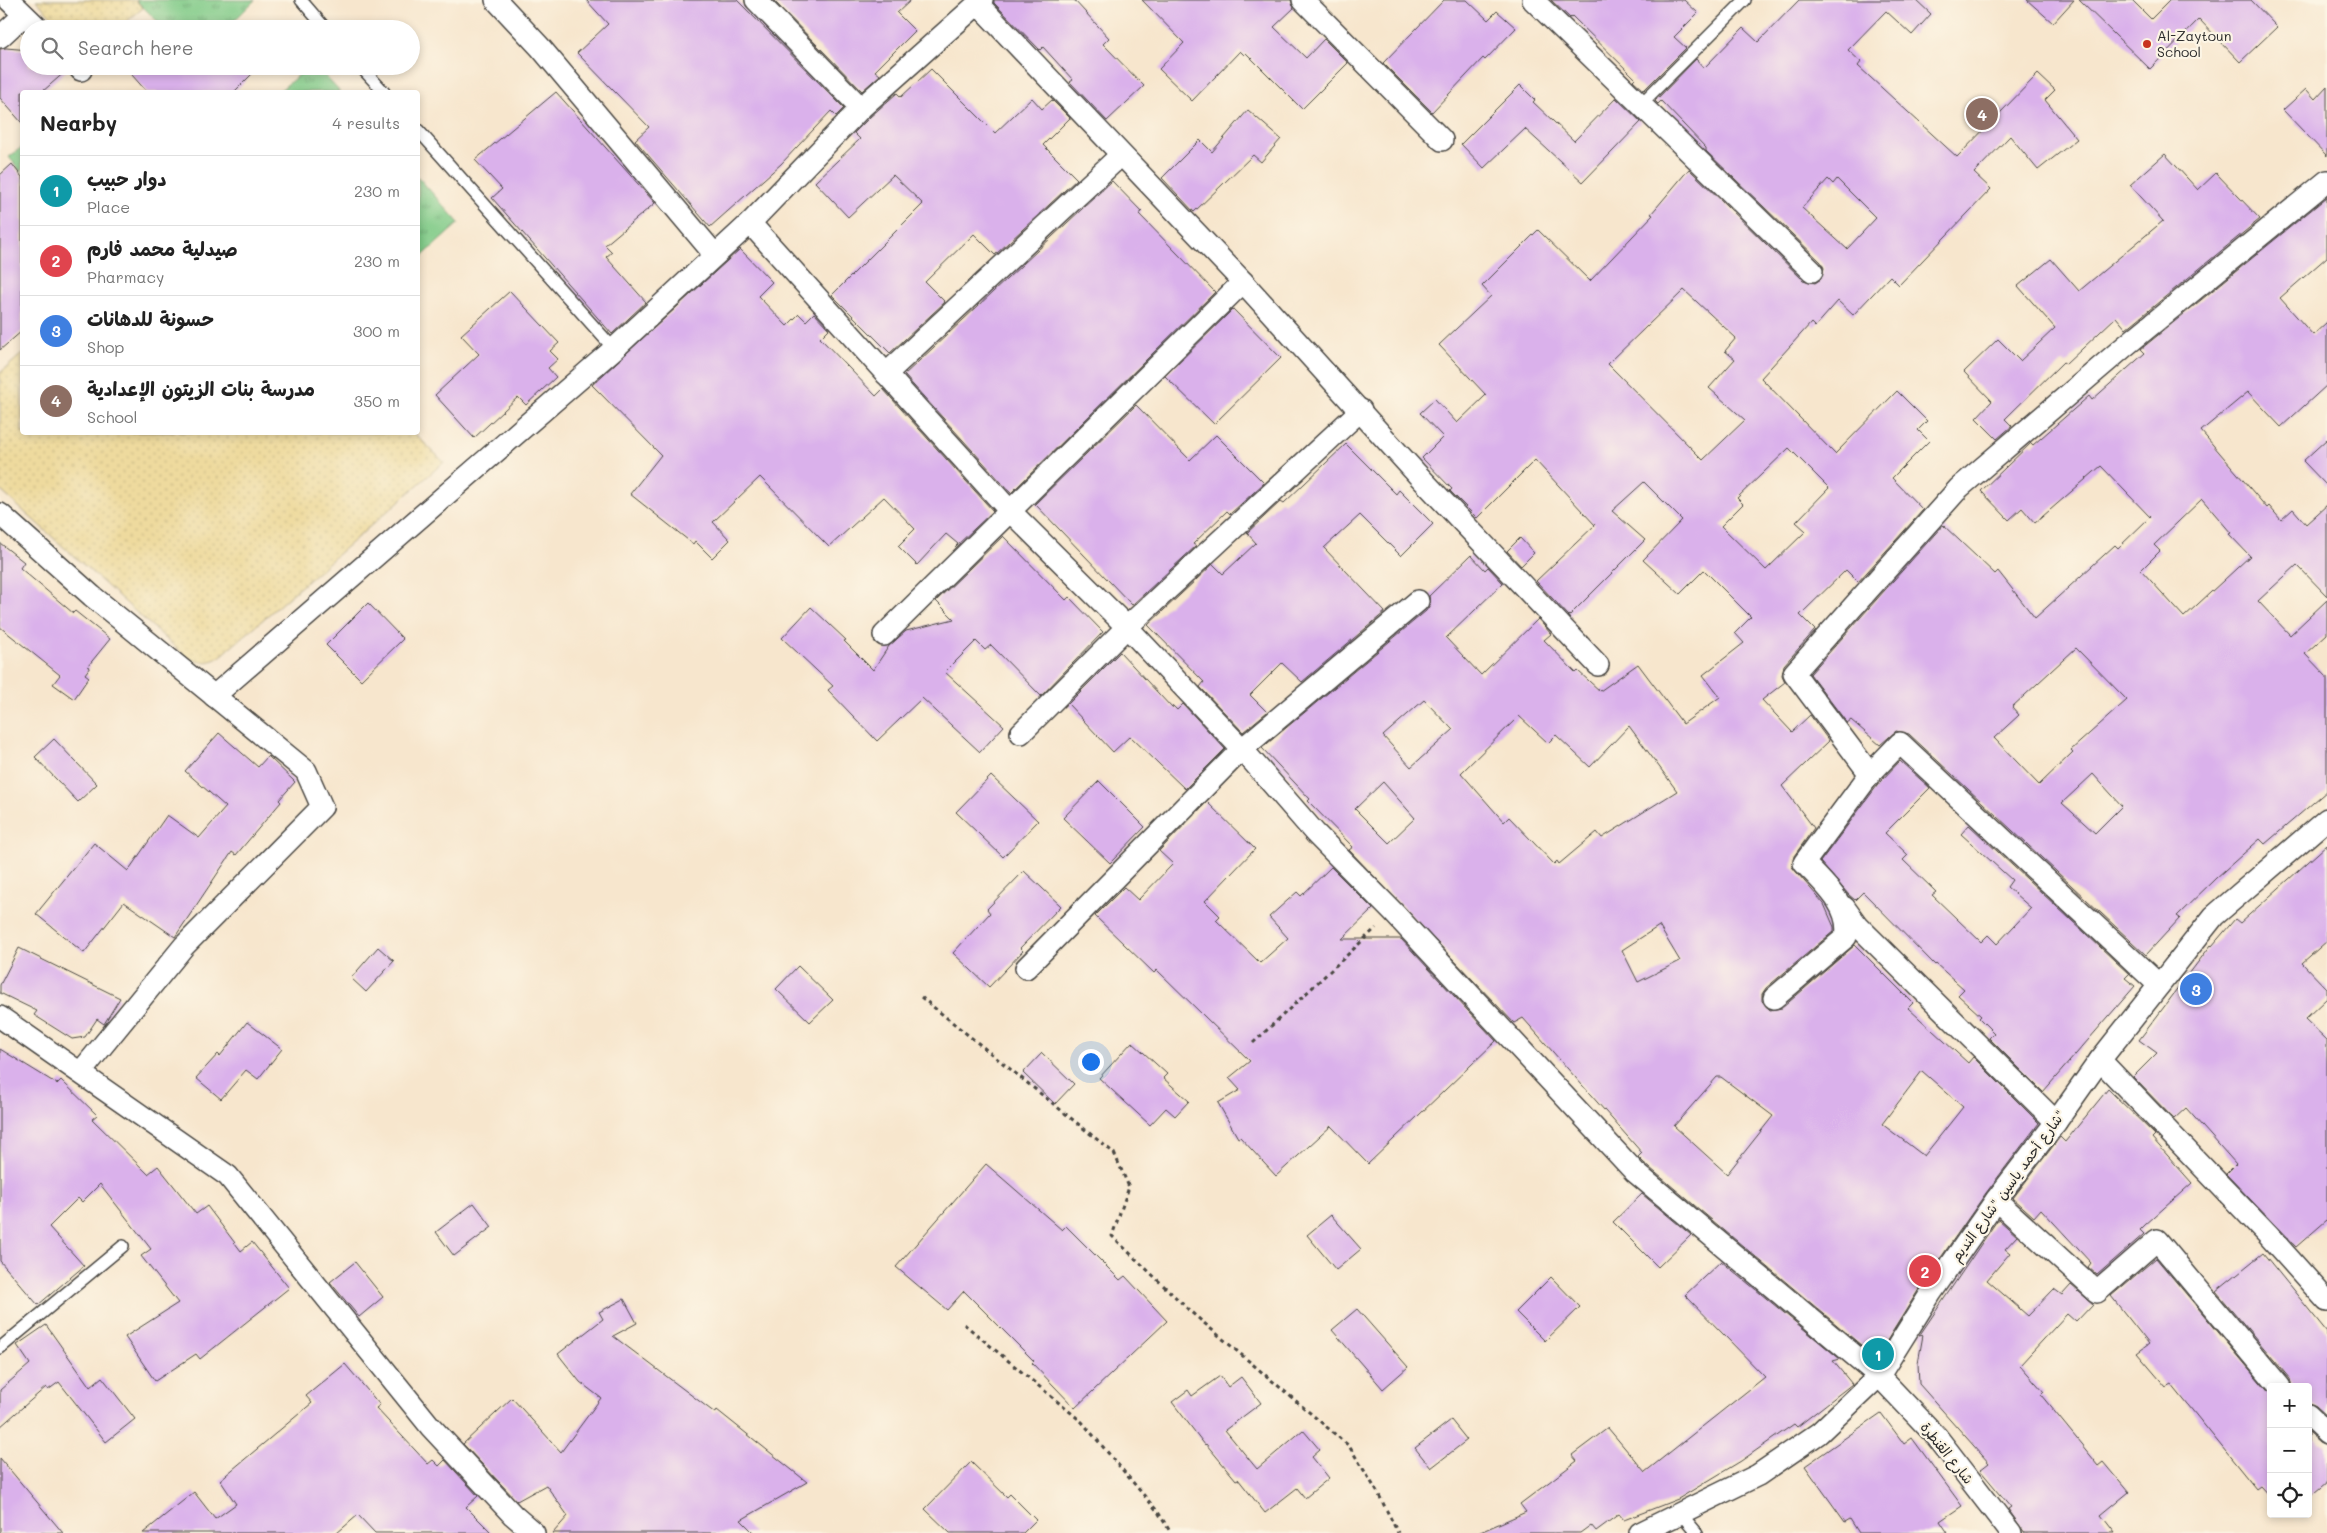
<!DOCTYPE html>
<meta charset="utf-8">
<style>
:root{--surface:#fff;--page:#f6f6f6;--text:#222;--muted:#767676;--line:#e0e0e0;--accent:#c8321e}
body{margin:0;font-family:Mali,"Playpen Sans Arabic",sans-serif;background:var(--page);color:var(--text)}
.controls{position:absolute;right:15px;bottom:15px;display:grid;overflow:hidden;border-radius:5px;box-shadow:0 2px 8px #0003}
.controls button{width:45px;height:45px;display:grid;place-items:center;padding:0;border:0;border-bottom:1px solid var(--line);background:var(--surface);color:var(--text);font:25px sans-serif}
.you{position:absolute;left:1090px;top:1061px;width:18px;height:18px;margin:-12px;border:4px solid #fff;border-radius:50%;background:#1a73e8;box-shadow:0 0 0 8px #1a73e833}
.badge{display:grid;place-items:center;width:32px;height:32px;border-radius:50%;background:var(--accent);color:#fff;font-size:16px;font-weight:700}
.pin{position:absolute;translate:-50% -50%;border:2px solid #fff;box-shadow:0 1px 5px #0006}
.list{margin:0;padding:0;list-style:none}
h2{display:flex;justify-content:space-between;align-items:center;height:65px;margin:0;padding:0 20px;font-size:21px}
h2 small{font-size:16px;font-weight:400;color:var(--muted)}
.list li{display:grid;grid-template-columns:32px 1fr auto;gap:15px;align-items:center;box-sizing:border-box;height:70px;padding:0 20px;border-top:1px solid var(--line)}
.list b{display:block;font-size:19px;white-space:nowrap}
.list p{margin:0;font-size:16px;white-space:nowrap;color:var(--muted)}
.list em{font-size:16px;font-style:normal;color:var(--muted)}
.icon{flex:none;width:28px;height:28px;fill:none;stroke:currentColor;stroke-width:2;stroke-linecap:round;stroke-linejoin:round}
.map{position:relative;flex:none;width:2327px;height:1533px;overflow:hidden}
.search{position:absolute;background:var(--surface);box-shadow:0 2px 8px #0003;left:20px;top:20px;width:400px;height:55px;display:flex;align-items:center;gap:12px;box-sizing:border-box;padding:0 18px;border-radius:28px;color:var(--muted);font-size:19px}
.panel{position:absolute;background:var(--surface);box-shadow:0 2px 8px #0003;left:20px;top:90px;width:400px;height:345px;border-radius:5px}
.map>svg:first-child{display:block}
.grass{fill:url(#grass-tufts);stroke:#557a59}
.sand{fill:url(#sand-dots);stroke:#8c8264}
.pitch{fill:#7fca87;stroke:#557a59}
.building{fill:#dab1eb;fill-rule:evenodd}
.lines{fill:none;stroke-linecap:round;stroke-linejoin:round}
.service-casing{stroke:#4a4743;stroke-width:14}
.minor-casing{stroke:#4a4743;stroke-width:24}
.path{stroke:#4a4743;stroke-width:3;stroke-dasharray:4 4;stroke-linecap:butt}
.service{stroke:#fff;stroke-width:11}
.minor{stroke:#fff;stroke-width:21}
.poi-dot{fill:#c8321e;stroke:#fcf5e5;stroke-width:2}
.labels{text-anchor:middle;stroke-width:4.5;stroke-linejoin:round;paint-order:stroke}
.poi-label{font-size:14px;fill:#2b2b2b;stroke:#fcf5e5;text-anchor:start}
.street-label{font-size:14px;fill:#2b2b2b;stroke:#fcf5e5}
</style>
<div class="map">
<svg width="2327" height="1533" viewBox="0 0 2327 1533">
<defs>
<pattern id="grass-tufts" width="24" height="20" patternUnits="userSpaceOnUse" patternTransform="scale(1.25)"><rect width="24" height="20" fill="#7fca87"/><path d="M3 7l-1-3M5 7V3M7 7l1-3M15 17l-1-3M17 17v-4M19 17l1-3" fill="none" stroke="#68a46f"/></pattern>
<pattern id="sand-dots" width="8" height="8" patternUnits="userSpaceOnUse" patternTransform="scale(1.25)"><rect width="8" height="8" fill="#eeda9e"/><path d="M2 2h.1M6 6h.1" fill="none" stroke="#cb8" stroke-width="1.8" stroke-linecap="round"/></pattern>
</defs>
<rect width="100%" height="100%" fill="#fcf5e5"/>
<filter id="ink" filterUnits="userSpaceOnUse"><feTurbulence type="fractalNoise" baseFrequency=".02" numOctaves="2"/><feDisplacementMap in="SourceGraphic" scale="10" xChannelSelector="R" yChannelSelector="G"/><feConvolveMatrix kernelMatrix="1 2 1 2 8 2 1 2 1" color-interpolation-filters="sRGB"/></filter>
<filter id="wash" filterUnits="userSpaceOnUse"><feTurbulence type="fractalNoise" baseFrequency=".0096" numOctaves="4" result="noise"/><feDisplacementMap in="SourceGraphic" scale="20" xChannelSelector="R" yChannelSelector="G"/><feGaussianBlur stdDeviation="1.12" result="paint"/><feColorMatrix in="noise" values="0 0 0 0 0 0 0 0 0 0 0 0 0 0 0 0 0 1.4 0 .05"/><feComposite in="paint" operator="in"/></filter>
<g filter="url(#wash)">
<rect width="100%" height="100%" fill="#f7e6cd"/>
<g class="grass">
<polygon points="136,0 255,0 226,29 165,29"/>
<polygon points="310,66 316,66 340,92 278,92"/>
<polygon points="418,177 459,223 418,260"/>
</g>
<g class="sand">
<polygon points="36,0 135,0 143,8 118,29 63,29"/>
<path d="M22,354V432L414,433L444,462L221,656C208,665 196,663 183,654L0,490V373Z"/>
</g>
<polygon class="pitch" points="22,147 22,173 9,157"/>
<g id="blocks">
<g class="building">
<polygon points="586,0 737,0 844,108 836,116 831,111 781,164 710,227 635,140 649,127 577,53 608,24"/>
<polygon points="773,0 911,0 897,13 915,31 875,71 880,75 862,91"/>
<polygon points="994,0 1074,0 1109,38 1103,44 1144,86 1107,121 1070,82 1073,80 1043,47 1040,50 994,3"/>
<polygon points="1142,0 1291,0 1294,8 1274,27 1306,58 1324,39 1348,63 1302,109 1246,53 1244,55 1240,51 1192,101 1159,69 1184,43"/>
<polygon points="1444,0 1467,0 1488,20 1497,11 1516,28 1485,60 1483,58 1432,112 1383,63"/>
<polygon points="1551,0 1684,0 1698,13 1674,37 1686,48 1644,90 1633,80 1635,78 1572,16 1570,18"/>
<path d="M1799,0H1916L1931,14L1912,35L1886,11L1848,50L1861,62L1858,66L1957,157L2038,74L2055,90L2045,100L2077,139L2038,170L2010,136L1974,173L1991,189L1899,285L1890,276L1853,315L1838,301L1815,327L1811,323L1761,378L1835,454L1897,391L1927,421L1918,430L1929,441L1892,478L1923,510L1858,582L1846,570L1800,615L1815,630L1784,665L1782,675L1785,682L1762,700L1792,732L1810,715L1829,741L1782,786L1814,828L1794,856L1792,867L1824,904L1834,927V931L1766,988L1762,994V1001L1770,1010L1782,1008L1855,945L1913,1003L1908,1008L1968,1063L1973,1057L2039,1123L1986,1193L1921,1286L1883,1347L1868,1351L1644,1163L1638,1157L1642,1153L1523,1018L1514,1023L1349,850L1353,847L1308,801L1310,799L1262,748L1426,611L1430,605L1429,596L1471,555L1485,570L1488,567L1503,583L1446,638L1481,675L1538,619L1551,634L1544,640L1576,673L1578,671L1600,691L1638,664L1683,724L1720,697L1703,675L1744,643L1735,633L1751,617L1704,570L1680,594L1643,560L1682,520L1644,482L1612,511L1645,540L1569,616L1536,581L1595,525L1535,460L1477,518L1450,491L1452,489L1422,458L1443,437L1420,413L1435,399L1457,423L1486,395L1439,345L1491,296L1482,286L1538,230L1590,281L1653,215L1651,214L1689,169L1803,280L1815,283L1821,279L1824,268L1821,262L1706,151V148L1661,101L1658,104L1655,101L1696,59L1704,68L1743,28L1758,42ZM1828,179L1833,184L1837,179L1876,218L1847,249L1802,208ZM1684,290L1736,338L1725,351L1735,359L1709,388L1745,420L1703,460L1608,364ZM1789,448L1829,488L1796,522L1806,531L1766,570L1721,526L1743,504L1737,498ZM1424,700L1453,730L1411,767L1383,736ZM1519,716L1548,743L1556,735L1590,767L1629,726L1677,791L1602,838L1597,832L1559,864L1557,861L1554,864L1509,817L1504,822L1461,773ZM1383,782L1415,818L1389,843L1355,809ZM1659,926L1680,961L1638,982L1622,950ZM1922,1071L1963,1107L1924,1156L1882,1124ZM1717,1077H1721L1773,1116L1727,1174L1674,1126Z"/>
<polygon points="2027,0 2074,0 2053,23"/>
<polygon points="2079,0 2132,0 2151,19 2170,0 2251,0 2277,27 2240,62 2199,19 2150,69"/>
<polygon points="6,48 29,50 29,66 66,66 67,70 42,92 22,92 22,123 0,98 0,49"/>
<polygon points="124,66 260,66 234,92 147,92"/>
<polygon points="931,69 995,133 1032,98 1042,109 1052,100 1070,118 1043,145 1077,179 995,255 974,234 925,282 945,302 890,353 832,295 923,204 893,175 848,217 815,182 860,139 854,133 870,117 897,93 901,97"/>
<polygon points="1520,85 1535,100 1533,102 1574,141 1616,98 1641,122 1583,182 1525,129 1484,168 1461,144"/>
<polygon points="2327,86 2327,156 2283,110 2306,89 2315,99"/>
<polygon points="556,92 655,203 605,245 612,252 606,257 646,302 612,334 492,198 502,189 475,160"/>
<polygon points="1248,110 1281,139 1261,162 1253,155 1194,212 1162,178 1200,140 1212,152"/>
<polygon points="2165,154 2198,190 2216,173 2260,219 2126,329 2116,317 2066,364 2063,362 2005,419 2012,426 1997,439 1976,418 1992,401 1964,372 1998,339 2020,361 2055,328 2018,286 2051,259 2079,291 2163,221 2130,185"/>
<polygon points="12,164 22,177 22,331 0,350 0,175"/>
<polygon points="1112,181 1142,212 1139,214 1215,292 1011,493 904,375"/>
<path d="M2327,197V257L2280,298L2313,335L2327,322V385L2281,427L2248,392L2201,431L2267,508L2269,506L2281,520L2293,509L2306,524L2327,505V596L2297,565L2258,601L2290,635L2327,600V634L2305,654L2327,677V791L2265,844L2260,839L2216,878L2177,916L2180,918L2146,955L1909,734L1896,731L1880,745L1851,720L1847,723L1810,674L1943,525L1995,574L1998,571L2035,618L2115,545L2118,548L2150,517L2101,466L2035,523L2022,508L2009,520L1981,491L2031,443L2033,445L2089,396L2092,400L2145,353L2141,349ZM2202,499L2231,533L2229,534L2250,556L2184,617L2141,570L2160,551L2154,545ZM2076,648L2127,700L2071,750L2073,752L2039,785L1994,738L2019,715L2012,707ZM2093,774L2122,806L2095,833L2062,803Z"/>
<polygon points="740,249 772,282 758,296 787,326 799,314 806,321 814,313 829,329 820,338 876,396 883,389 993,511 955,547 958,544 946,534 917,565 898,546 915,529 884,497 829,547 760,477 713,522 730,540 712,558 695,541 693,544 630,494 661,455 592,385"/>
<polygon points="510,291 559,343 550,351 558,359 548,368 556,377 526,405 518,397 474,438 435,395 479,354 461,335"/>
<polygon points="1233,309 1281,358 1214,424 1165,376"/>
<polygon points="1136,405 1190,460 1216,435 1264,483 1230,514 1227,511 1193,544 1196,546 1132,605 1035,504"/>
<polygon points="2327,439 2327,486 2303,461"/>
<polygon points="1346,444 1396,494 1399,490 1433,524 1401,556 1360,515 1324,548 1385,612 1302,682 1282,663 1250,695 1267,712 1243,732 1200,687 1204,682 1148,625 1213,564 1223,574 1256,543 1247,533 1281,501 1284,503"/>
<polygon points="1003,536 1066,600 1069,597 1103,632 1041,696 991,645 985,650 976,641 945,672 1004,726 980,752 922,698 877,741 828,690 833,686 782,638 811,607 846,640 844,641 873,670 889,646 906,631 954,619 936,601"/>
<polygon points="1520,538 1534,553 1521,566 1507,551"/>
<polygon points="0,543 24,562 20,568 73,613 75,611 110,639 88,666 90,667 85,674 89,677 74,699 53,684 60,675 0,627"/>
<polygon points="368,603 403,639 361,680 326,645"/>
<polygon points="1120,652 1172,708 1173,706 1177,710 1183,704 1225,749 1185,789 1130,736 1113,752 1068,704"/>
<polygon points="219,733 258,767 268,756 295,782 279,800 281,802 236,855 232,852 175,937 124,902 84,953 36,914 94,843 128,871 167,815 199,838 226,807 185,771"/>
<polygon points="54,739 97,784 78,802 35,757"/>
<polygon points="1900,761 1930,788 1885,833 1908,855 1903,860 1936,892 1932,895 1981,942 1988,935 1997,944 2031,908 2007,887 2012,880 1961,834 1969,825 2129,974 2125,978 2135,986 2043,1092 1989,1038 1994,1033 1979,1018 1981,1016 1958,995 1964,989 1936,964 1935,965 1863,892 1855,900 1849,895 1820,862 1880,782"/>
<polygon points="991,776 1038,821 1003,857 956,812"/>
<polygon points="1099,781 1145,827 1110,863 1063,818"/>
<polygon points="1207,802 1255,849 1205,901 1220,916 1216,920 1260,963 1288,938 1269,917 1297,892 1301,896 1331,867 1373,909 1342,939 1401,939 1496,1041 1368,1164 1331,1126 1276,1176 1240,1137 1238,1138 1218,1103 1240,1090 1229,1078 1250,1061 1157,970 1154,973 1095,916 1124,887 1138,900 1173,864 1159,851"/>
<polygon points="2327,845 2327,941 2302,963 2327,989 2327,998 2305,1019 2327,1040 2327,1220 2296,1247 2226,1174 2236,1164 2186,1108 2174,1119 2133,1077 2157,1053 2139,1040 2211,945 2212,946 2235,919 2240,923"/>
<polygon points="1024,871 1061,906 1020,948 1023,951 989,987 953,953 990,913 987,909"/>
<polygon points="378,947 394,961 366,992 351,978"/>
<polygon points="19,948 120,998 104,1024 97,1019 85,1037 72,1039 34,1015 37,1011 0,993 0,985"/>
<polygon points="798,966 833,1000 810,1022 776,989"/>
<polygon points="247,1022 282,1049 258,1079 246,1070 221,1099 196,1078 218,1054 220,1056"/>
<polygon points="1132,1042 1167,1074 1163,1078 1189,1101 1175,1116 1166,1108 1150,1125 1099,1078"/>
<polygon points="0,1049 57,1084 61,1080 97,1115 92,1119 148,1174 158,1166 196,1214 207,1206 241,1251 252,1242 289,1288 200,1359 196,1354 155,1381 125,1337 178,1303 141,1256 151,1249 100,1184 82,1202 78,1198 49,1227 84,1266 38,1305 0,1261"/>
<polygon points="1042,1053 1074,1084 1055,1104 1023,1073"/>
<polygon points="2108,1089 2155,1135 2152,1138 2192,1183 2145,1225 2140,1230 2144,1234 2097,1275 2088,1267 2091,1263 2041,1209 2034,1217 2013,1198 2060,1137 2065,1142"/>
<polygon points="986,1164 1062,1230 1066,1226 1120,1280 1125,1276 1167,1321 1075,1408 1032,1363 1034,1361 964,1291 947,1310 896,1267"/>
<polygon points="1642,1194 1691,1235 1658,1267 1613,1222"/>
<polygon points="474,1203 492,1227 454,1256 436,1232"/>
<polygon points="1331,1215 1361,1249 1336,1270 1307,1235"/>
<polygon points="1998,1219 2017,1236 2005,1249 2010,1253 1987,1280 2028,1316 2054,1289 2062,1295 2071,1285 2093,1304 2076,1322 2067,1314 2020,1365 2044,1392 2041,1395 2099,1466 2104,1462 2129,1492 2101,1515 2115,1533 2025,1533 2008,1509 2011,1507 1980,1470 1989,1463 1919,1384 1918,1363 1923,1335 1919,1336"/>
<polygon points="2263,1253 2327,1332 2327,1416 2316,1406 2308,1403 2308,1387 2292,1387 2290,1379 2216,1291"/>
<polygon points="2156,1258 2271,1395 2271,1498 2260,1486 2256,1489 2171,1384 2166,1387 2137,1353 2149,1344 2111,1296"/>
<polygon points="1721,1261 1840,1359 1833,1361 1852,1384 1797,1427 1794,1424 1741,1461 1678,1499 1624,1520 1619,1514 1596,1531 1591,1525 1580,1533 1478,1533 1526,1512 1520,1504 1577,1461 1572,1455 1608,1428 1645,1472 1765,1377 1685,1295"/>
<polygon points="355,1262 383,1297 359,1317 330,1282"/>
<polygon points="1551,1277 1580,1307 1545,1341 1516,1312"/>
<polygon points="624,1299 637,1323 613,1336 715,1413 717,1410 807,1482 741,1520 754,1533 553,1533 568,1516 546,1485 517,1501 463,1444 512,1398 561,1452 601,1398 580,1382 558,1354 603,1319 599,1312"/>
<polygon points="1357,1309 1408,1367 1383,1389 1332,1330"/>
<polygon points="46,1325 90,1387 102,1377 135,1419 106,1442 59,1382 48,1390 46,1387 0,1427 0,1390 30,1364 17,1345"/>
<polygon points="345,1364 380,1405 376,1408 428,1464 433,1460 439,1466 445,1460 478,1496 466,1507 492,1533 375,1533 358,1515 337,1533 143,1533 194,1492 215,1519 236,1504 220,1480 312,1403 306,1396"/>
<polygon points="1220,1376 1228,1387 1241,1377 1261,1403 1225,1430 1257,1469 1303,1430 1320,1450 1312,1457 1329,1478 1305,1498 1297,1488 1265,1513 1238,1479 1236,1480 1206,1444 1205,1445 1172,1402 1188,1390 1192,1396"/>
<polygon points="1881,1413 1904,1444 1912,1438 1962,1506 1940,1521 1948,1533 1859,1533 1850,1519 1845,1522 1805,1466"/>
<polygon points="1451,1420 1467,1440 1431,1468 1415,1448"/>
<polygon points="2308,1432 2319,1442 2327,1445 2327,1482 2308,1498"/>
<polygon points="0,1458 63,1533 0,1533"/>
<polygon points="971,1462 1007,1497 1010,1494 1036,1520 1023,1533 950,1533 925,1509"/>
</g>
</g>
</g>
<g filter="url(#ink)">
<use href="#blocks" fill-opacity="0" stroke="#4a4743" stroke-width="1"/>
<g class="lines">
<defs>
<g id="service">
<polyline points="301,0 326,29"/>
<polyline points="360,66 384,92"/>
<polyline points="1641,104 1745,0"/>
<polyline points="418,130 614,349"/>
<polyline points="0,1348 123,1246"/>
<polyline points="1681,1514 1697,1533"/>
</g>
<g id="minor">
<polyline points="9,0 39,29"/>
<polyline points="496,0 540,47 715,255"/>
<polyline points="756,0 861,108"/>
<polyline points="1303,0 1442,140"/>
<polyline points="1533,0 1812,271"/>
<polyline points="978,4 1243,282 1417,474 1598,665"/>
<polyline points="0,37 24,15"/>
<polyline points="78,66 81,70"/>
<polyline points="750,223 1010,511 1127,627 1242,749 1315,833 1393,912 1635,1172 1879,1376 1937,1437 2011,1533"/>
<polyline points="886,374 1121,155"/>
<polyline points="0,514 92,596 306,771 322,807 184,946 81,1072"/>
<polyline points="884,635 1243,282"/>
<polyline points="214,696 614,349 750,223 861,108 982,0"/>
<polyline points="1021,733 1127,627 1361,410"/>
<polyline points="1870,774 1900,743 2159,985"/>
<polyline points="1844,907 1857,925 2056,1122"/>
<polyline points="1026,968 1242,749 1418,601"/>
<path d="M1774,998L1846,937C1852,907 1823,883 1804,863L1870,774L1794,673L1959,488L2124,347L2327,181"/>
<polyline points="0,1017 228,1176 430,1426 513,1515 534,1533"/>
<polyline points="2100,1060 2268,1235 2327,1301"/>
<polyline points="1996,1200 2097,1292 2157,1240 2280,1387"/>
<polyline points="2308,1415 2327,1433"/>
<polyline points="1640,1533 1758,1475 1819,1433 1879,1376 1931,1293 1996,1200 2056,1122 2100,1060 2214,916 2327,819"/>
</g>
</defs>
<use href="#service" class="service-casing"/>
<use href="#minor" class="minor-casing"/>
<g class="path">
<polyline points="921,997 1114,1153 1129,1187 1112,1236 1191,1312 1349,1446 1378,1493 1398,1533"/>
<polyline points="1253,1043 1376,928"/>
<polyline points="964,1324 1082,1422 1158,1512 1171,1533"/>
</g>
<use href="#service" class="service"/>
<use href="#minor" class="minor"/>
</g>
</g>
<circle class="poi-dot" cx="2147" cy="44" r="5"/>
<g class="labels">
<g class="poi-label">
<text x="2157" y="41">Al-Zaytoun<tspan x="2157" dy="16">School</tspan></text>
</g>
<g class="street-label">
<text transform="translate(2008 1186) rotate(-54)" y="5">شارع أحمد ياسين "شارع النديم"</text>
<text transform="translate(1947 1453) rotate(51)" y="5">شارع القنطرة</text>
</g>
</g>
</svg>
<div class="controls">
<button>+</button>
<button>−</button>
<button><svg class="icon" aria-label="locate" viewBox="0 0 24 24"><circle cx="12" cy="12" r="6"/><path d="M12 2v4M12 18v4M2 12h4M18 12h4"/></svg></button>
</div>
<div class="you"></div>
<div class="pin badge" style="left:1878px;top:1354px;background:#0f9aa8">1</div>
<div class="pin badge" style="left:1925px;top:1271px;background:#e0444e">2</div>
<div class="pin badge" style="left:2196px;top:989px;background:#3f7fe0">3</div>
<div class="pin badge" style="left:1982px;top:114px;background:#8d6e63">4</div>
<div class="search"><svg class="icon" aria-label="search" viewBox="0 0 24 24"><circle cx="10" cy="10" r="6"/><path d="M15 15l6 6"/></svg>Search here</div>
<section class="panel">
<h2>Nearby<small>4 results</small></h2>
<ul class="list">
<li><span class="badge" style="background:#0f9aa8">1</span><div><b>دوار حبيب</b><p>Place</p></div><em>230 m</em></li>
<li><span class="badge" style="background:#e0444e">2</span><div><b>صيدلية محمد فارم</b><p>Pharmacy</p></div><em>230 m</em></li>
<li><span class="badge" style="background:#3f7fe0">3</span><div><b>حسونة للدهانات</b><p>Shop</p></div><em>300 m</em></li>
<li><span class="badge" style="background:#8d6e63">4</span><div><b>مدرسة بنات الزيتون الإعدادية</b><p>School</p></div><em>350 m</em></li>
</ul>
</section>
</div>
